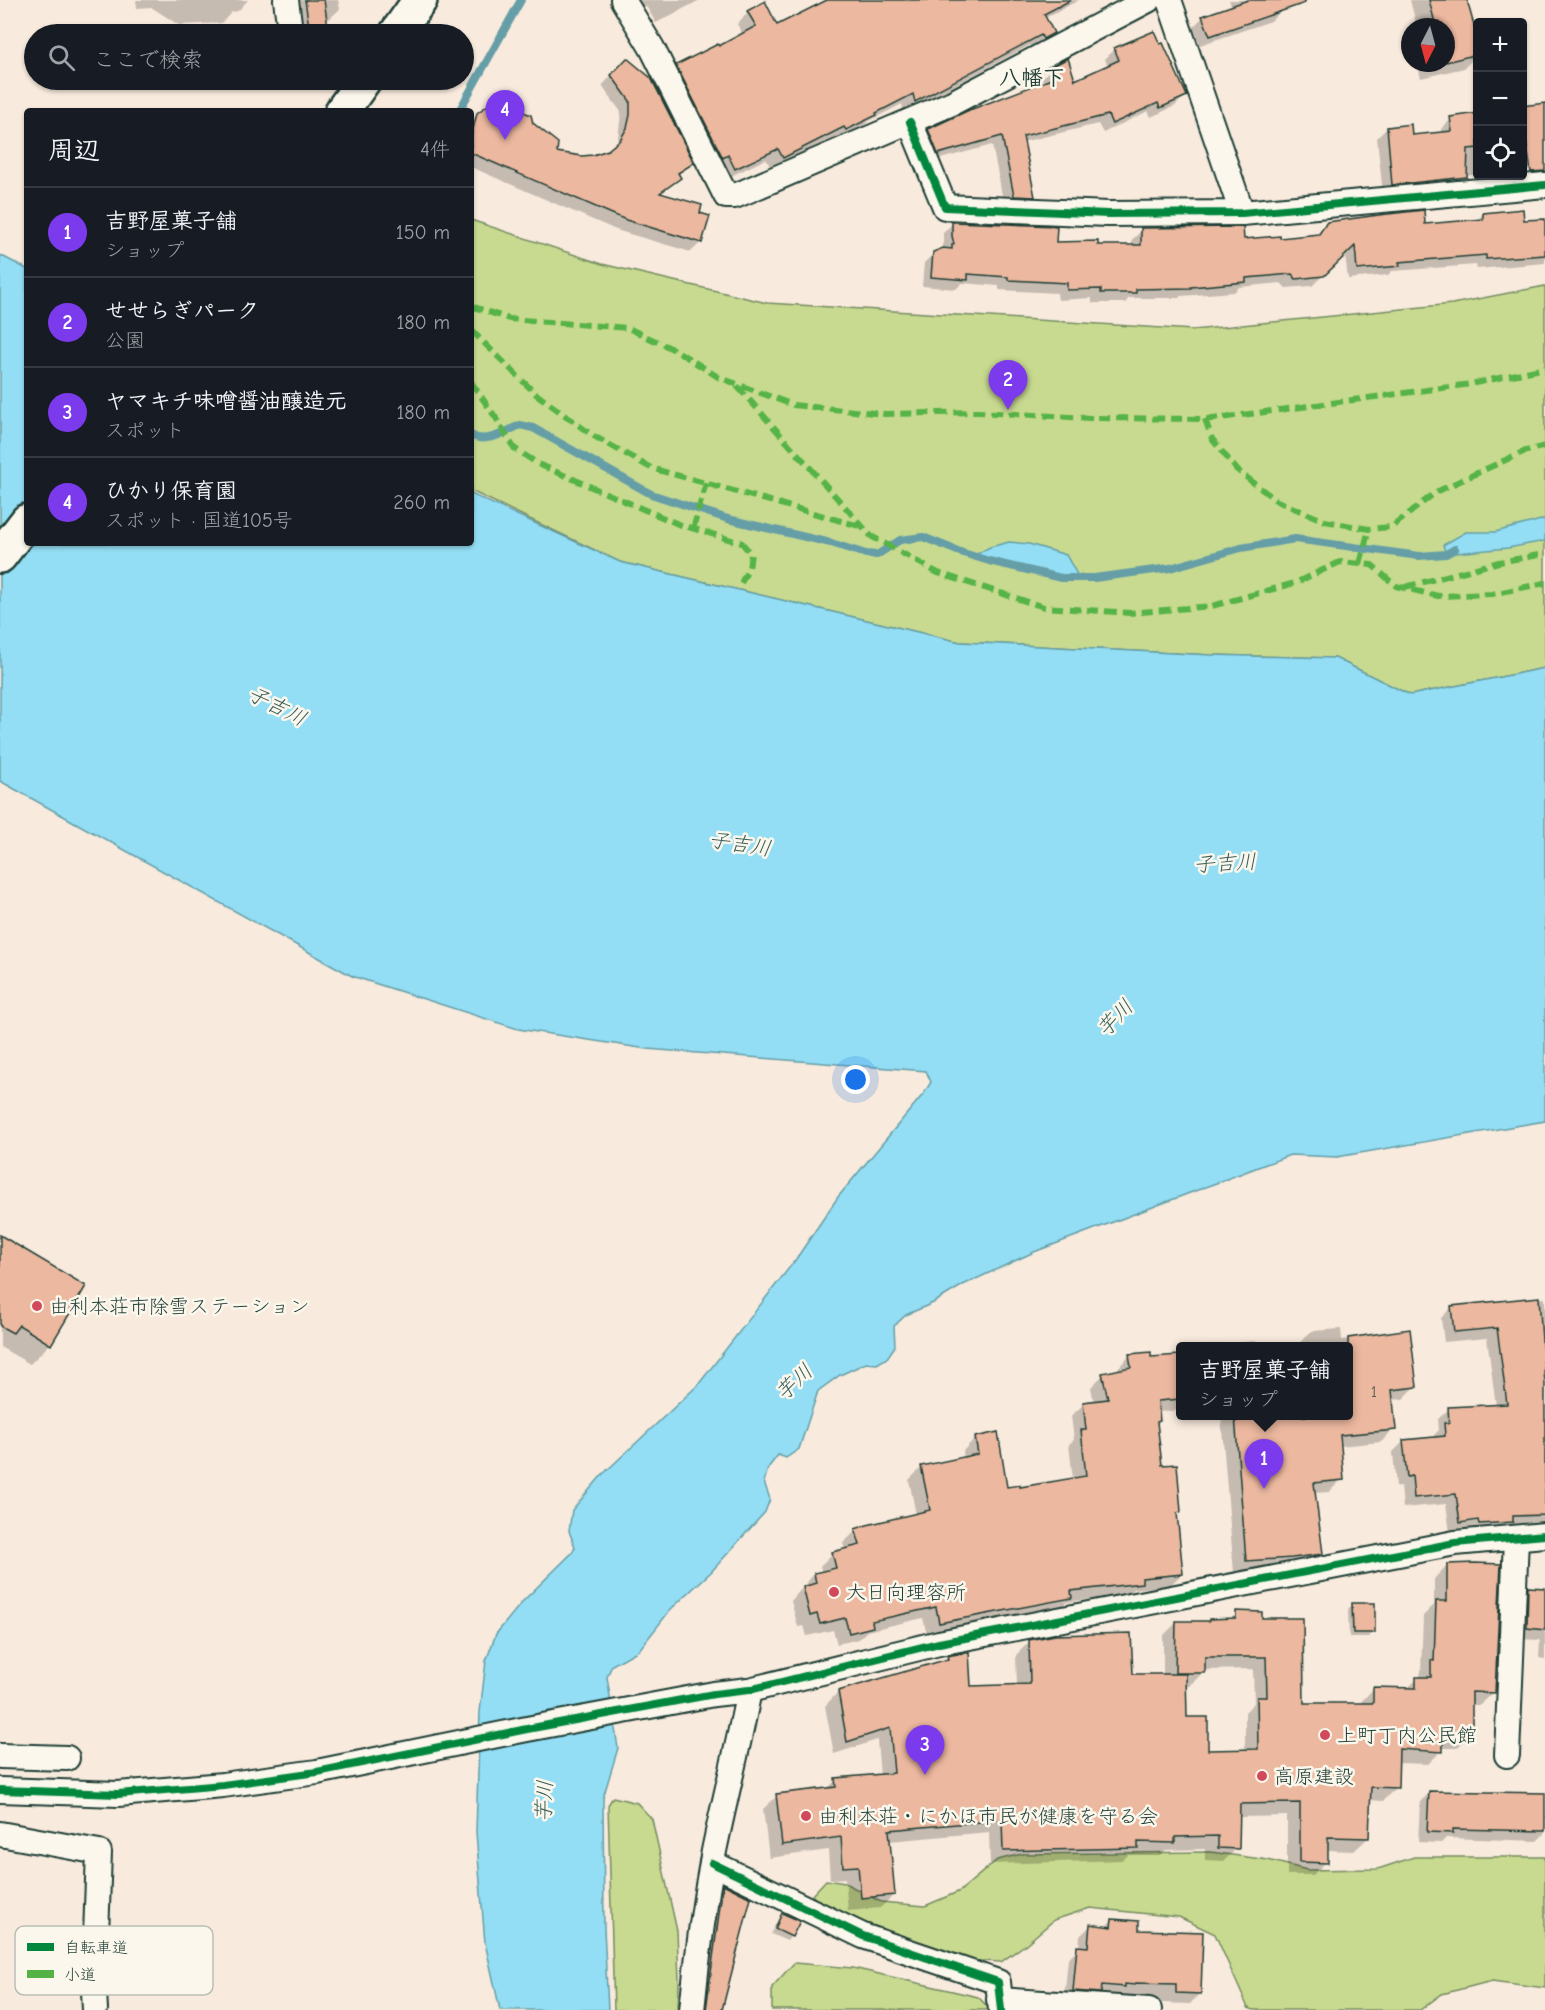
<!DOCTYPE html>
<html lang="ja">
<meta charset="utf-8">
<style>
:root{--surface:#171b24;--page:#242831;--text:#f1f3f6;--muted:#9ea1a6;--line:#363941;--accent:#7c3aed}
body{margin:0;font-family:"Comic Neue","Klee One",sans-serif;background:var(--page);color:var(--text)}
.controls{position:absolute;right:18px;top:18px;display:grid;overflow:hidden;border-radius:6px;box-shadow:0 2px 4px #0004}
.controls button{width:54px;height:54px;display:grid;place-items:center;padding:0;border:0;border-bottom:2px solid var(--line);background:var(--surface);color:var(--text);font:30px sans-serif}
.compass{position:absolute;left:1401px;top:18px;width:54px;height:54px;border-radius:50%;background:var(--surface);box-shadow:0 2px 4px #0004;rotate:186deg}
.you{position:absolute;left:856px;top:1080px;width:21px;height:21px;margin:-15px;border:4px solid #fff;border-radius:50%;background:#1a73e8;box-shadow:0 0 0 9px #1a73e833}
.badge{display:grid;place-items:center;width:39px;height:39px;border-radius:50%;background:var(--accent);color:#fff;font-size:20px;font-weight:700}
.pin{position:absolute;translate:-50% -50px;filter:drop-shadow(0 2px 3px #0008)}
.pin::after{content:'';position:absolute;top:32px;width:21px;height:18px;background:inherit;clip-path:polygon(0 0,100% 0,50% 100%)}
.popup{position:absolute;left:1176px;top:1342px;width:177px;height:78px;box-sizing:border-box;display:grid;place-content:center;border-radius:6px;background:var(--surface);filter:drop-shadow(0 2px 4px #0005);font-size:20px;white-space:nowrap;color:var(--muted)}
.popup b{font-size:22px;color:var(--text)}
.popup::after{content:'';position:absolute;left:50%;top:100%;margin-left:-12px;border:12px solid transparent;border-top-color:var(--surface)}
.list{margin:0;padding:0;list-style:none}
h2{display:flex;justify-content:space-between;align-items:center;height:78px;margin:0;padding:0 24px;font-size:26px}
h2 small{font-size:20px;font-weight:400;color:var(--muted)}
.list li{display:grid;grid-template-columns:39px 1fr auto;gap:18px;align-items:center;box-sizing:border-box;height:90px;padding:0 24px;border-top:2px solid var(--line)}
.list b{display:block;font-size:22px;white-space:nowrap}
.list p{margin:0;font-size:20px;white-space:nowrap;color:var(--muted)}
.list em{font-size:20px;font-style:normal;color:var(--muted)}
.icon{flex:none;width:33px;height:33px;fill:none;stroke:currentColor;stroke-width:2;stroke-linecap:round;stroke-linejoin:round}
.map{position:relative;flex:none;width:1545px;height:2010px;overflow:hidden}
.search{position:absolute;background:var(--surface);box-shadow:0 2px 4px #0004;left:24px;top:24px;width:450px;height:66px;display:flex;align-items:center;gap:15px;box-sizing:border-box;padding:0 21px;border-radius:33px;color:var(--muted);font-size:22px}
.panel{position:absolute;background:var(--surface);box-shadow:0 2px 4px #0004;left:24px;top:108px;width:450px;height:438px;border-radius:6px}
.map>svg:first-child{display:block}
.green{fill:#c8da8f;stroke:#748c62;stroke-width:1.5}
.water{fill:#93def4;stroke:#659ea7;stroke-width:1.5}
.shadow{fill:#0003;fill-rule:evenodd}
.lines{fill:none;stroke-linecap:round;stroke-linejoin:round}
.stream{stroke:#659ea7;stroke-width:8}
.building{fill:#ecb89f;stroke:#1f3d34;stroke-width:1.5}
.minor-casing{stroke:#1f3d34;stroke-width:28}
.highway-casing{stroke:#1f3d34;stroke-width:38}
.minor{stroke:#fbf7ec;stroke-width:24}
.highway{stroke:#fbf7ec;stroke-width:33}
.quiet{stroke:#55b346;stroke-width:6;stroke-dasharray:12 6;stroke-linecap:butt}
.cycleway-casing{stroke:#fbf7ec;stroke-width:11}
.cycleway{stroke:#00873e;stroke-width:8}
.poi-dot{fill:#d1495b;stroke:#fbf7ec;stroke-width:2}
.labels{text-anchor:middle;stroke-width:5;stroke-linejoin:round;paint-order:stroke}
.number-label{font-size:16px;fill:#525c4f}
.poi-label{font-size:20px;fill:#1f3d34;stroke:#fbf7ec;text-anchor:start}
.water-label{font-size:21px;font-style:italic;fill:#365d5a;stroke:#fbf7ec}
.quarter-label{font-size:22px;font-weight:bold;fill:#1f3d34;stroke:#fbf7ec}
.key{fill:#fbf7ec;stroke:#b9bfb5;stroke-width:1.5}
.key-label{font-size:16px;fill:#1f3d34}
</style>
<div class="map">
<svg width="1545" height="2010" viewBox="0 0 1545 2010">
<rect width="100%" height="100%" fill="#f8eadd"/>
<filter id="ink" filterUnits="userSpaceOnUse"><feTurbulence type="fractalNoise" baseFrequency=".0167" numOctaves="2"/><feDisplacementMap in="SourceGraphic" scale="12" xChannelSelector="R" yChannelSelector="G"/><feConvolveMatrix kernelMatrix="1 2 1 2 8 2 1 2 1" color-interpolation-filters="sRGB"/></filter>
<g filter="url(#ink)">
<g class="green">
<polygon points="471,220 602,264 767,303 1193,330 1452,304 1545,286 1545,668 1410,695 1335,658 1211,655 960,642 620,562 471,491"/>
<polygon points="613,1797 637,1803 652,1819 677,1931 679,1981 678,2010 614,2010 608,1805"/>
<polygon points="1211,1852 1268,1860 1307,1870 1378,1869 1414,1857 1545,1857 1545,1988 1492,1981 1442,1994 1420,2010 1254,2010 1248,2008 1215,1934 1179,1917 1090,1908 1054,1920 1026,1944 1001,1962 960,1960 821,1905 812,1895 826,1880 845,1883 881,1902 925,1906 960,1891 997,1860 1022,1854"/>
<polygon points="794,1963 853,1968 978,1997 991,2010 772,2010 772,1987"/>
</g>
<g class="water">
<polygon points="0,255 27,269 27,543 471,543 471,494 620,562 960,642 1211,655 1335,658 1410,695 1545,668 1545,1121 1337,1157 1290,1155 1034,1252 963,1285 933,1303 906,1315 894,1326 895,1346 887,1358 877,1364 866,1363 840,1375 818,1391 799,1449 786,1458 778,1455 768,1468 764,1482 770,1499 765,1512 711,1572 671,1609 639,1650 612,1665 607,1677 618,1748 603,1798 604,1928 608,2010 500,2010 485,1943 476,1832 480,1712 486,1661 496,1634 523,1601 572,1553 575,1547 569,1531 572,1510 602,1475 698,1385 796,1259 838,1197 925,1092 931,1082 926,1071 647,1049 518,1029 352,976 0,781"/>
<polygon points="1545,519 1545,541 1508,548 1446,554 1443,545 1466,532 1495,532"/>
<polygon points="1009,542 1029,544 1066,555 1079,578 1061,578 973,556 990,547"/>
</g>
<g class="shadow">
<polygon points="136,0 248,0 238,11 232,12 221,23 179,25 151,7 137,8"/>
<polygon points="294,0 338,0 340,9 329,19 326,20 328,34 299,34"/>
<polygon points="631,0 700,0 656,23 646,6 637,11"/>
<polygon points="830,0 1079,0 1045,18 1052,33 1041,44 1031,50 1030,45 904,112 902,104 869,121 863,126 834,141 833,138 771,168 766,159 723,180 666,77 677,66 718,48 743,35 737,24 748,12 777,27"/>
<polygon points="1229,0 1277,0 1281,11 1271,21 1200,45 1193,27 1203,17 1232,7"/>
<polygon points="1410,0 1466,0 1478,54 1464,68 1421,78 1417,63 1446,63 1446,27 1417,27"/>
<polygon points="1154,33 1185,96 1175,106 1151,117 1148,111 1103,133 1098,124 1022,142 1033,196 1023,206 1004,205 992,145 929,162 919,140 929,130 1044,84 1042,78 1052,68 1075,83 1108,67 1105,59 1114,50"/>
<polygon points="617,69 692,163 678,175 679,177 669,187 660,194 698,214 701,242 691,252 616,230 471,167 471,121 478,114 532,123 555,154 582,157 594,156 609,151 618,139 621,112 602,86"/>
<polygon points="1545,105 1545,178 1531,180 1530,170 1522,170 1522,108"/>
<polygon points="1478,115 1478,174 1466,176 1456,186 1383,194 1377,138 1387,128 1411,137 1441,134 1441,129 1451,119"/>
<polygon points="1483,214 1523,222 1545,220 1545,263 1477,269 1476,265 1392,271 1388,275 1348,279 1345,254 1312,286 1286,288 1281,283 1239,287 1234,292 1181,296 1180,298 1129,298 1125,303 1092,303 1092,298 1058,300 1057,293 999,290 999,286 962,283 956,289 922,286 924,263 934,253 943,249 943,233 953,223 1055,243 1096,247 1132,246 1132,240 1142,230 1243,241 1316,235 1328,223 1424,225 1476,221"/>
<polygon points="0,1237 50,1344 30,1364 0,1347"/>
<polygon points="1545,1298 1545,1525 1507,1526 1501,1532 1450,1533 1446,1504 1403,1508 1401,1486 1396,1487 1393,1452 1404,1441 1434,1438 1434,1435 1439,1430 1438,1419 1449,1409 1496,1406 1487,1338 1444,1342 1441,1318 1452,1307"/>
<polygon points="1341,1329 1342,1340 1409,1331 1415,1387 1403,1399 1391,1400 1394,1429 1381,1442 1339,1446 1342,1479 1329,1492 1314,1493 1321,1554 1308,1566 1234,1573 1221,1416 1348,1416 1348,1346 1300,1346 1299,1344 1312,1331"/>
<polygon points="1256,1341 1257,1346 1204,1346"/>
<polygon points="1130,1355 1150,1359 1180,1357 1180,1410 1158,1412 1158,1421 1156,1423 1161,1467 1180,1512 1176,1515 1182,1574 1169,1586 1134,1589 1128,1595 1067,1602 1058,1611 927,1635 923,1618 867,1631 859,1639 837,1644 833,1630 807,1636 804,1626 798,1627 791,1601 814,1574 822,1573 820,1566 833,1553 845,1550 843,1543 856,1531 916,1515 909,1480 922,1467 964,1459 963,1451 975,1438 1006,1489 1019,1489 1073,1480 1069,1444 1074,1440 1071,1416 1084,1404 1094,1403 1091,1387 1103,1375 1118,1371 1118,1368"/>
<path d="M1447,1565L1494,1692L1480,1705H1471L1470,1735L1457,1748H1441V1751L1428,1764L1397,1763L1396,1787L1383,1801L1369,1800L1368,1838L1354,1851L1326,1850V1862L1313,1875H1287V1816L1238,1817L1237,1848L1224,1861L1205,1860V1849L1166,1850L1160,1855H1128L1123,1860L990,1864L989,1832L889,1841L894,1895L880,1908L848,1911L845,1878L830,1879L828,1850L769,1858L763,1809L777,1796L826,1790L836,1780L880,1776L877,1740L834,1754L825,1706L838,1692L943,1662L948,1657L970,1688L1017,1686L1016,1655L1029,1642L1131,1675L1163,1676V1636L1176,1623H1207L1209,1620H1230L1237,1613L1261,1620L1302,1704H1361V1702L1374,1688L1406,1689L1419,1678L1421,1672L1423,1616L1434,1605V1579ZM1253,1669L1254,1703L1245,1712V1751H1207L1186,1719L1185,1686H1190L1203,1672L1204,1670Z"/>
<polygon points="1529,1589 1545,1590 1545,1659 1539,1658 1540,1640 1516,1639 1518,1599"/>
<polygon points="1353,1604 1374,1632 1369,1637 1349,1637 1348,1609"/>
<polygon points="1430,1792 1545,1794 1545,1833 1537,1841 1446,1838 1441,1843 1418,1842 1420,1802"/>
<polygon points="723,1886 721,2008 726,2010 699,2010 714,1895"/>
<polygon points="782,1915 791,1936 787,1941 771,1934 778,1919"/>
<polygon points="1112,1920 1137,1931 1200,1993 1190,2004 1161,2003 1157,2010 1064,2000 1068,1958 1079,1948 1080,1936 1090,1926 1105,1927"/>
</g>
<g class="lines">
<g class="stream">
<polyline points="459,111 521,0"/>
<path d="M471,435C486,445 506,431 520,425L533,428L651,494L728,519L831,543L866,554L877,555L900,540L923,537L960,552L989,561L1061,578H1094L1170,568L1241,548L1295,539L1419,556L1446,554L1455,549"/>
</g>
</g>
<g class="building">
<polygon points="305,0 324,0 329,34 310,34"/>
<polygon points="827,0 1071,0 1044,14 1054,33 1043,39 1041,35 915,102 913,94 876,113 877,115 846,130 844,127 783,158 778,149 735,169 728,155 723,158 676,65 718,44 719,46 756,26 747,11 765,1 777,25"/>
<polygon points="1248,0 1305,0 1305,3 1210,36 1202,16"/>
<polygon points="1429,0 1467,0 1478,40 1478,54 1446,62 1446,27 1436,27"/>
<polygon points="1154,31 1160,44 1163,43 1187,96 1160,108 1158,103 1112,124 1108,115 1023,136 1035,197 1014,196 1002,136 938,154 928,129 967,111 1054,78 1051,67 1068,58 1075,80 1119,60 1114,48"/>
<polygon points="627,58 651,78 694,163 678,173 681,178 660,193 702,205 700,213 710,216 702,243 626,220 471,153 472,134 477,113 495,100 531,115 533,123 558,143 557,152 582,156 593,155 608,150 620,140 627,128 630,115 630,101 611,75"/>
<polygon points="1545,103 1545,171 1531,172 1524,126 1522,126 1522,106"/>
<polygon points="1478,113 1478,148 1468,149 1467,177 1392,185 1387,127 1411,124 1412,135 1452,131 1450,117"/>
<polygon points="1523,209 1524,220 1545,219 1545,255 1486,259 1486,255 1399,262 1400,266 1357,270 1355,246 1324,276 1296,279 1292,274 1246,278 1246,282 1191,287 1191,288 1136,289 1136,293 1101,293 1101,289 1067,290 1067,283 1008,280 1008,277 968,274 968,280 931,277 933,252 943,248 952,249 952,245 954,244 952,236 952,222 1057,226 1056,242 1098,241 1098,245 1141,245 1141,228 1243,227 1244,239 1280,236 1280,238 1319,234 1327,222 1379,215 1424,210 1425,224 1483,219 1483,213"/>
<polygon points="0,1235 86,1286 51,1345 19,1325 13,1333 0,1326"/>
<polygon points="1539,1297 1545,1384 1545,1515 1513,1516 1513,1522 1479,1524 1478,1520 1460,1523 1456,1494 1414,1498 1412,1476 1407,1477 1403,1440 1445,1436 1444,1423 1449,1423 1448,1407 1507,1404 1497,1328 1454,1332 1451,1306"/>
<polygon points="1410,1329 1417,1387 1392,1390 1396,1430 1340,1435 1344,1480 1314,1483 1323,1554 1292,1558 1246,1561 1235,1416 1348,1416 1348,1338"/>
<polygon points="1151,1352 1151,1357 1180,1355 1180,1399 1158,1401 1160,1421 1157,1422 1162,1465 1177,1464 1181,1512 1177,1513 1183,1574 1142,1578 1142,1583 1071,1591 1072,1598 939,1623 936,1607 872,1621 873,1627 849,1633 845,1618 820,1624 817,1614 810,1616 803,1587 816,1583 814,1573 836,1568 832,1552 860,1545 855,1529 867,1525 930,1510 921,1466 978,1454 975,1437 998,1432 1007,1487 1020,1485 1020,1487 1086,1476 1081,1430 1086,1430 1083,1402 1108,1399 1102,1373 1131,1367 1129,1354"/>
<polygon points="1475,1563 1501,1564 1495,1693 1472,1692 1472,1735 1443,1735 1443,1752 1399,1749 1398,1788 1371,1787 1369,1838 1328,1837 1328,1863 1300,1862 1300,1803 1240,1804 1239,1849 1218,1848 1218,1836 1175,1837 1175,1843 1138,1842 1138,1848 1003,1851 1002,1820 889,1830 895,1895 861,1898 858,1866 843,1867 841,1837 782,1845 776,1794 836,1787 835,1778 894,1773 890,1728 847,1742 838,1691 948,1659 947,1656 969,1652 971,1686 1030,1684 1029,1640 1055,1635 1131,1633 1133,1674 1186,1674 1187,1717 1208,1717 1208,1750 1258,1749 1257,1697 1267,1697 1266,1657 1205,1657 1205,1673 1175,1673 1176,1621 1209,1621 1209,1619 1236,1618 1236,1611 1262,1612 1262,1618 1303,1618 1304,1703 1373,1703 1373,1687 1416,1688 1416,1677 1431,1677 1431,1660 1434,1661 1436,1601 1447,1601 1447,1564"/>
<polygon points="1528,1587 1545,1588 1545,1630 1527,1628"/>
<polygon points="1352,1603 1375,1603 1375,1633 1353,1633"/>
<polygon points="1429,1791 1545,1793 1545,1831 1453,1829 1453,1833 1427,1832"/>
<polygon points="723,1884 751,1898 722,2010 706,2010"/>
<polygon points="782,1913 800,1921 792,1937 775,1929"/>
<polygon points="1112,1919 1139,1921 1139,1930 1203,1932 1201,1994 1176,1993 1176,1984 1135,1983 1135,1985 1125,1984 1125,1987 1102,1985 1101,1993 1073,1991 1077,1946 1088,1947 1090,1924 1111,1927"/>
</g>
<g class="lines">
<defs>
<g id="minor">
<polyline points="286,0 290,30"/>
<polyline points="623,0 652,48 726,196 735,196 952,103 1148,0"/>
<polyline points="1169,0 1242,213"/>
<polyline points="910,122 945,207 1108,214 1242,213 1545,185"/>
<polyline points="1507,1755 1516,1538"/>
<polyline points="0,1756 67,1758"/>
<polyline points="0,1790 118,1794 223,1785 317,1772 527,1729 714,1694 749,1690 939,1643 1455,1543 1545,1535"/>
<polyline points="0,1834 99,1852 94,1991 95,2010"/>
<polyline points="712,1863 863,1936 998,1982 1001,2010"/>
<polyline points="999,2000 1149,2010"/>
<path d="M692,2010C697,1957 704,1904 714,1851C725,1797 739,1744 749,1690"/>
</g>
<g id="highway">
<polyline points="396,34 420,0"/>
<polyline points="342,111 364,80"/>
<polyline points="0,556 27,521"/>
</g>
</defs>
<use href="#minor" class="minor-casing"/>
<use href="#highway" class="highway-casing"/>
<use href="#minor" class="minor"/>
<use href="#highway" class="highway"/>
<g class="quiet">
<polyline points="471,306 509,319 628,328 677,351 718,377 793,405 885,414 978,412 1090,418 1213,419 1471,384 1545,368"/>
<polyline points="471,330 536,394 592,435 651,468 863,527"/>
<polyline points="471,382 496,418 514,448 538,464 678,524 742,543 751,554 749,568 741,583"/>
<polyline points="737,386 871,536 938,573 1044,607 1130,613 1212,606 1295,583 1340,562 1372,565 1396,586 1438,596 1492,594 1545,583"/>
<polyline points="1205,419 1212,439 1237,470 1277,501 1325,521 1369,529 1392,527 1436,492 1523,452 1545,446"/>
<polyline points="693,529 706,483"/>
<polyline points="1360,564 1369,529"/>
<polyline points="1405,587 1499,562 1545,554"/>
</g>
<defs>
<g id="cycleway">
<polyline points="910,122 945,207 1108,214 1242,213 1545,185"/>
<polyline points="0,1790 118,1794 223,1785 317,1772 527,1729 714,1694 749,1690 939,1643 1455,1543 1545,1535"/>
<polyline points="712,1863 863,1936 998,1982 1001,2010"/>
</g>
</defs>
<use href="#cycleway" class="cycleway-casing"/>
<use href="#cycleway" class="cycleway"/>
</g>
</g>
<g class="poi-dot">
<circle cx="37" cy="1306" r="6"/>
<circle cx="834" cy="1592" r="6"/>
<circle cx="1325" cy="1735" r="6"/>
<circle cx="1262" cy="1776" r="6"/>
<circle cx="806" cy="1816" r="6"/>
</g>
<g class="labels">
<g class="number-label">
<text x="1374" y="1397">1</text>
</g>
<g class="poi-label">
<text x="49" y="1313">由利本荘市除雪ステーション</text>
<text x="846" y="1599">大日向理容所</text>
<text x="1337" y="1742">上町丁内公民館</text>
<text x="1274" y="1783">高原建設</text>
<text x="818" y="1823">由利本荘・にかほ市民が健康を守る会</text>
</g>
<g class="water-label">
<text transform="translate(277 706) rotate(27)" y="7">子吉川</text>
<text transform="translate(740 844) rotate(9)" y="7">子吉川</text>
<text transform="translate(1225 863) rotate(-3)" y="7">子吉川</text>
<text transform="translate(1115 1018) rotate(-46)" y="7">芋川</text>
<text transform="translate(794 1382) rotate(-43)" y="7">芋川</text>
<text transform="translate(544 1801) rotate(-87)" y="7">芋川</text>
</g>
<g class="quarter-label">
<text x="1032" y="85">八幡下</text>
</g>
</g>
<rect x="15" y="1926" width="198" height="69" rx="9" class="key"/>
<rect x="27" y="1943" width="27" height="8" fill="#00873e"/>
<rect x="27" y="1970" width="27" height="8" fill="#55b346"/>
<g class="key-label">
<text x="64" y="1953">自転車道</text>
<text x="64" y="1980">小道</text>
</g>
</svg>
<div class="controls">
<button>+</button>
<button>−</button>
<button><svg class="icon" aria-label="locate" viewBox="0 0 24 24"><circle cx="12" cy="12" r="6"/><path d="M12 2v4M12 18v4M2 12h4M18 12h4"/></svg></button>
</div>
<svg class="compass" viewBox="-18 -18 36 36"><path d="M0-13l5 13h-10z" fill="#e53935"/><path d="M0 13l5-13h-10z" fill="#9ea1a6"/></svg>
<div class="you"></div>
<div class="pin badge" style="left:1264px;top:1489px">1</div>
<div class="popup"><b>吉野屋菓子舗</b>ショップ</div>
<div class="pin badge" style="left:1008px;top:410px">2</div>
<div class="pin badge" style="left:925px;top:1775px">3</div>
<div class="pin badge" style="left:505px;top:140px">4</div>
<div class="search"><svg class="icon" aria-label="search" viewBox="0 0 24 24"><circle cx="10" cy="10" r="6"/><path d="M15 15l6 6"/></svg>ここで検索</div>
<section class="panel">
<h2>周辺<small>4件</small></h2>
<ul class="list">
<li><span class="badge">1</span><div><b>吉野屋菓子舗</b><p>ショップ</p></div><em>150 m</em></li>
<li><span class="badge">2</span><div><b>せせらぎパーク</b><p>公園</p></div><em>180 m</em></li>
<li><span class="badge">3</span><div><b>ヤマキチ味噌醤油醸造元</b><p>スポット</p></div><em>180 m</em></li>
<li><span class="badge">4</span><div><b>ひかり保育園</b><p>スポット · 国道105号</p></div><em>260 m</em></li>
</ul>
</section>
</div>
